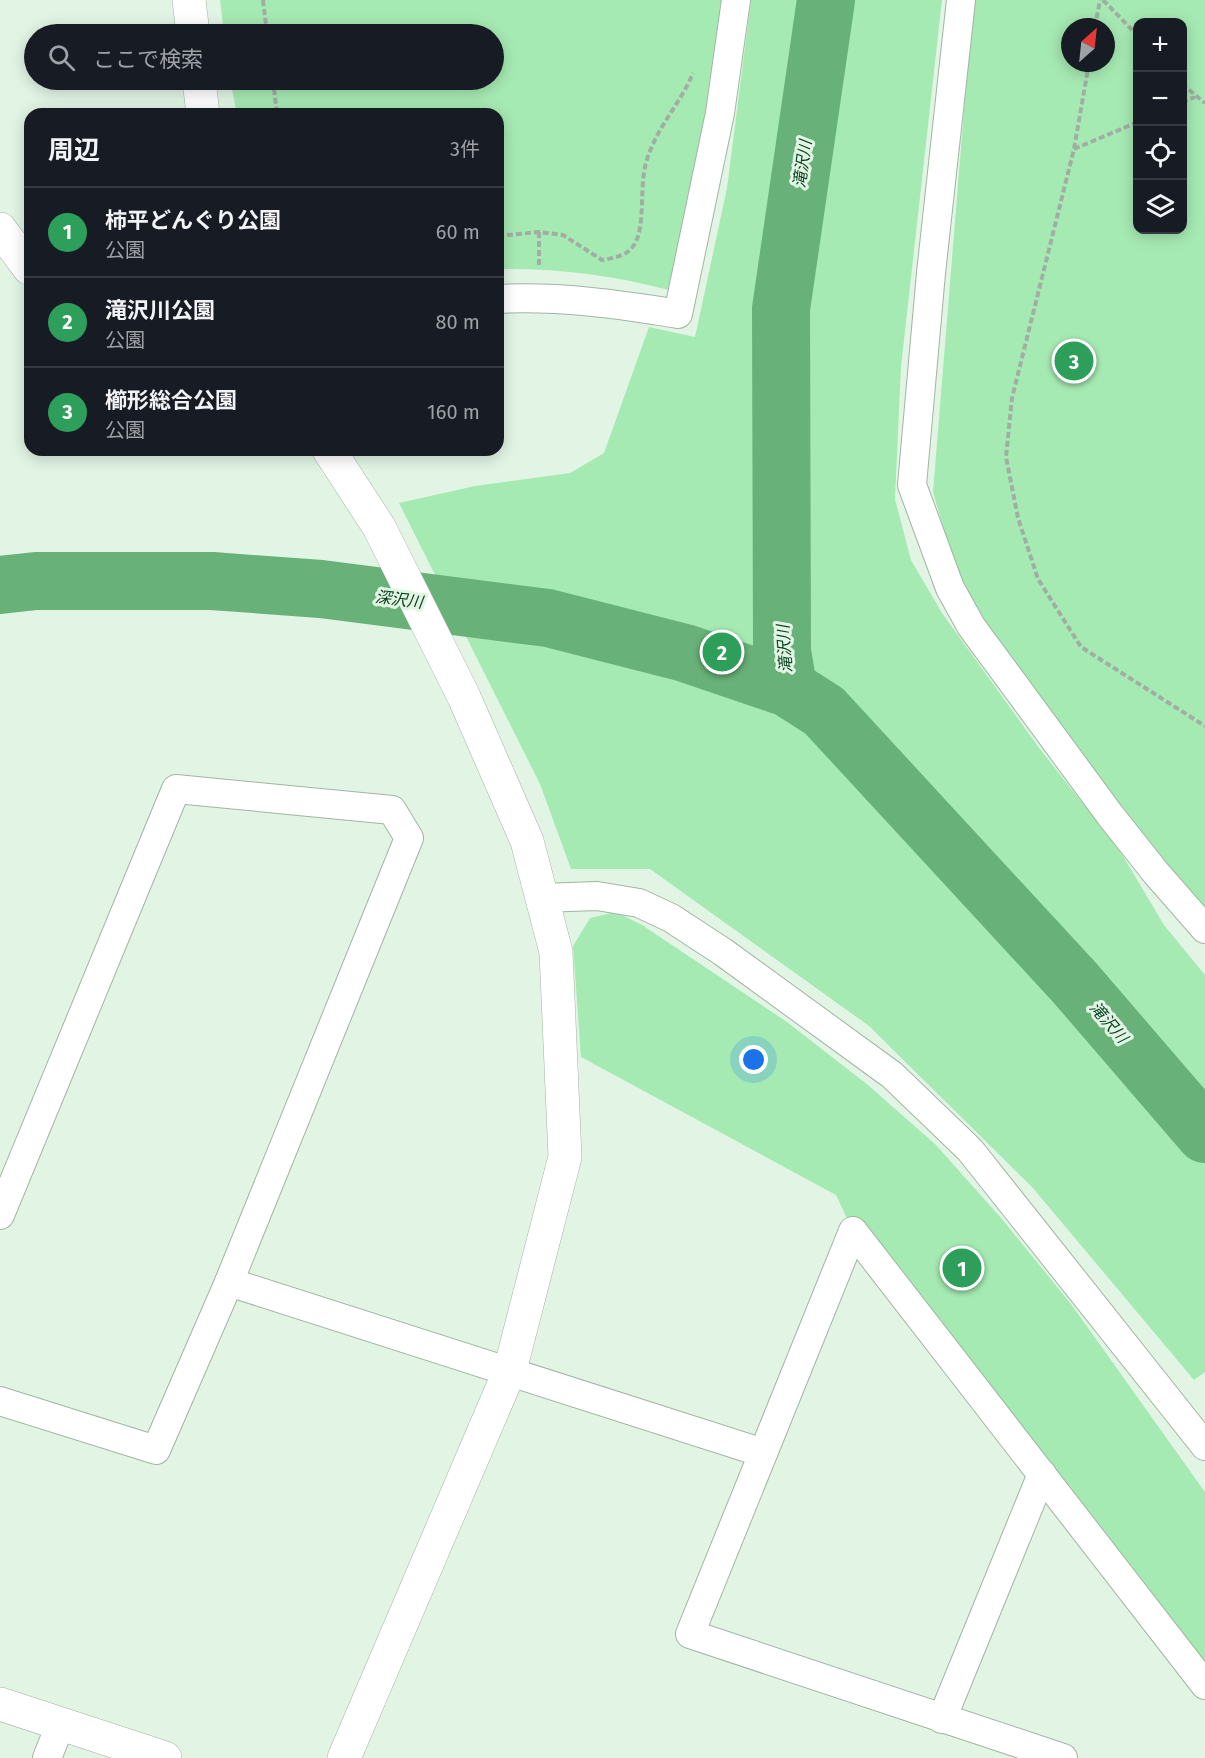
<!DOCTYPE html>
<html lang="ja">
<meta charset="utf-8">
<style>
:root{--surface:#171b24;--page:#242831;--text:#f1f3f6;--muted:#9ea1a6;--line:#363941;--accent:#1a73e8}
body{margin:0;font-family:"Fira Sans","Noto Sans JP",sans-serif;background:var(--page);color:var(--text)}
.controls{position:absolute;right:18px;top:18px;display:grid;overflow:hidden;border-radius:12px;box-shadow:0 3px 15px #0003}
.controls button{width:54px;height:54px;display:grid;place-items:center;padding:0;border:0;border-bottom:2px solid var(--line);background:var(--surface);color:var(--text);font:30px sans-serif}
.compass{position:absolute;left:1061px;top:18px;width:54px;height:54px;border-radius:50%;background:var(--surface);box-shadow:0 3px 15px #0003;rotate:27deg}
.you{position:absolute;left:754px;top:1060px;width:21px;height:21px;margin:-15px;border:4px solid #fff;border-radius:50%;background:#1a73e8;box-shadow:0 0 0 9px #1a73e833}
.badge{display:grid;place-items:center;width:39px;height:39px;border-radius:50%;background:var(--accent);color:#fff;font-size:20px;font-weight:700}
.pin{position:absolute;translate:-50% -50%;border:3px solid #fff;box-shadow:0 2px 6px #0006}
.list{margin:0;padding:0;list-style:none}
h2{display:flex;justify-content:space-between;align-items:center;height:78px;margin:0;padding:0 24px;font-size:26px}
h2 small{font-size:20px;font-weight:400;color:var(--muted)}
.list li{display:grid;grid-template-columns:39px 1fr auto;gap:18px;align-items:center;box-sizing:border-box;height:90px;padding:0 24px;border-top:2px solid var(--line)}
.list b{display:block;font-size:22px;white-space:nowrap}
.list p{margin:0;font-size:20px;white-space:nowrap;color:var(--muted)}
.list em{font-size:20px;font-style:normal;color:var(--muted)}
.icon{flex:none;width:33px;height:33px;fill:none;stroke:currentColor;stroke-width:2;stroke-linecap:round;stroke-linejoin:round}
.map{position:relative;flex:none;width:1205px;height:1758px;overflow:hidden}
.search{position:absolute;background:var(--surface);box-shadow:0 3px 15px #0003;left:24px;top:24px;width:480px;height:66px;display:flex;align-items:center;gap:15px;box-sizing:border-box;padding:0 21px;border-radius:33px;color:var(--muted);font-size:22px}
.panel{position:absolute;background:var(--surface);box-shadow:0 3px 15px #0003;left:24px;top:108px;width:480px;height:348px;border-radius:18px}
.map>svg:first-child{display:block}
.green{fill:#a6eab3;fill-rule:evenodd}
.lines{fill:none;stroke-linecap:round;stroke-linejoin:round}
.river{stroke:#68b178;stroke-width:58}
.street-casing{stroke:#a2b4a4;stroke-width:30}
.secondary-casing{stroke:#a2b4a4;stroke-width:34}
.path{stroke:#a0afa2;stroke-width:4;stroke-dasharray:6 3;stroke-linecap:butt}
.street{stroke:#fff;stroke-width:28}
.secondary{stroke:#fff;stroke-width:33}
.labels{text-anchor:middle;stroke-width:6;stroke-linejoin:round;paint-order:stroke}
.water-label{font-size:16px;font-style:italic;fill:#08411c;stroke:#e2f5e5}
</style>
<div class="map">
<svg width="1205" height="1758" viewBox="0 0 1205 1758">
<rect width="100%" height="100%" fill="#e2f5e5"/>
<g class="green">
<path d="M220,0H723L706,113L669,290C612,275 556,268 498,269V114H237L230,80H494V34H224Z"/>
<polygon points="751,0 942,0 901,367 895,499 911,560 942,613 1040,749 1120,851 1164,925 1205,975 1205,1372 1194,1380 1032,1187 869,1026 650,869 571,869 540,784 399,503 475,486 570,473 604,453 649,327 695,337 727,188"/>
<path d="M973,0H1205V909L1130,821L961,589L933,492ZM1138,22H1182V230H1138ZM1070,27H1106V63H1070Z"/>
<polygon points="616,912 642,925 787,1022 868,1085 936,1145 1002,1219 1071,1304 1205,1492 1205,1665 853,1231 836,1195 581,1057 573,946 590,918"/>
</g>
<g class="lines">
<g class="river">
<polyline points="0,585 36,581 212,581 321,589 548,618 685,653 788,688 824,711 1075,983 1205,1134"/>
<polyline points="788,688 782,651 781,309 826,0"/>
</g>
<defs>
<g id="street">
<polyline points="961,0 931,273 912,485 950,588 971,626 1110,815 1156,873 1205,929"/>
<path d="M498,299C559,296 618,304 678,314L720,113L736,0"/>
<polyline points="542,898 597,896 639,903 671,918 723,952 892,1075 970,1150 1205,1446"/>
<polyline points="0,1215 176,789 392,810 409,838 229,1282 156,1450 0,1401"/>
<polyline points="229,1282 763,1453"/>
<polyline points="942,1719 1042,1474"/>
<polyline points="47,1758 61,1723"/>
<polyline points="1063,1758 690,1634 853,1231 1205,1685"/>
</g>
<g id="secondary">
<polyline points="189,0 193,34"/>
<polyline points="199,80 203,114"/>
<polyline points="0,229 29,268"/>
<polyline points="329,450 379,527 464,697 527,841 556,952 565,1157 510,1370 344,1758"/>
<polyline points="0,1704 165,1758"/>
</g>
</defs>
<use href="#street" class="street-casing"/>
<use href="#secondary" class="secondary-casing"/>
<g class="path">
<polyline points="263,0 267,34"/>
<polyline points="1103,0 1138,36"/>
<polyline points="1095,27 1100,0"/>
<polyline points="1089,63 1074,149 1012,398 1006,457 1018,518 1038,579 1081,647 1205,726"/>
<polyline points="273,80 277,114"/>
<polyline points="1182,84 1205,103"/>
<polyline points="1182,102 1195,97"/>
<polyline points="1074,149 1138,122"/>
<polyline points="539,232 539,268"/>
<path d="M498,236L539,232L563,235L602,260C614,258 627,256 634,245C646,227 639,187 646,163C656,127 680,105 693,73"/>
</g>
<use href="#street" class="street"/>
<use href="#secondary" class="secondary"/>
</g>
<g class="labels">
<g class="water-label">
<text transform="translate(802 164) rotate(-82)" y="6">滝沢川</text>
<text transform="translate(399 599) rotate(7)" y="6">深沢川</text>
<text transform="translate(784 649) rotate(-94)" y="6">滝沢川</text>
<text transform="translate(1109 1022) rotate(49)" y="6">滝沢川</text>
</g>
</g>
</svg>
<div class="controls">
<button>+</button>
<button>−</button>
<button><svg class="icon" aria-label="locate" viewBox="0 0 24 24"><circle cx="12" cy="12" r="6"/><path d="M12 2v4M12 18v4M2 12h4M18 12h4"/></svg></button>
<button><svg class="icon" aria-label="layers" viewBox="0 0 24 24"><path d="M12 4l9 5-9 5-9-5zM3 14l9 5 9-5"/></svg></button>
</div>
<svg class="compass" viewBox="-18 -18 36 36"><path d="M0-13l5 13h-10z" fill="#e53935"/><path d="M0 13l5-13h-10z" fill="#9ea1a6"/></svg>
<div class="you"></div>
<div class="pin badge" style="left:962px;top:1268px;background:#2e9e5b">1</div>
<div class="pin badge" style="left:722px;top:652px;background:#2e9e5b">2</div>
<div class="pin badge" style="left:1074px;top:361px;background:#2e9e5b">3</div>
<div class="search"><svg class="icon" aria-label="search" viewBox="0 0 24 24"><circle cx="10" cy="10" r="6"/><path d="M15 15l6 6"/></svg>ここで検索</div>
<section class="panel">
<h2>周辺<small>3件</small></h2>
<ul class="list">
<li><span class="badge" style="background:#2e9e5b">1</span><div><b>柿平どんぐり公園</b><p>公園</p></div><em>60 m</em></li>
<li><span class="badge" style="background:#2e9e5b">2</span><div><b>滝沢川公園</b><p>公園</p></div><em>80 m</em></li>
<li><span class="badge" style="background:#2e9e5b">3</span><div><b>櫛形総合公園</b><p>公園</p></div><em>160 m</em></li>
</ul>
</section>
</div>
